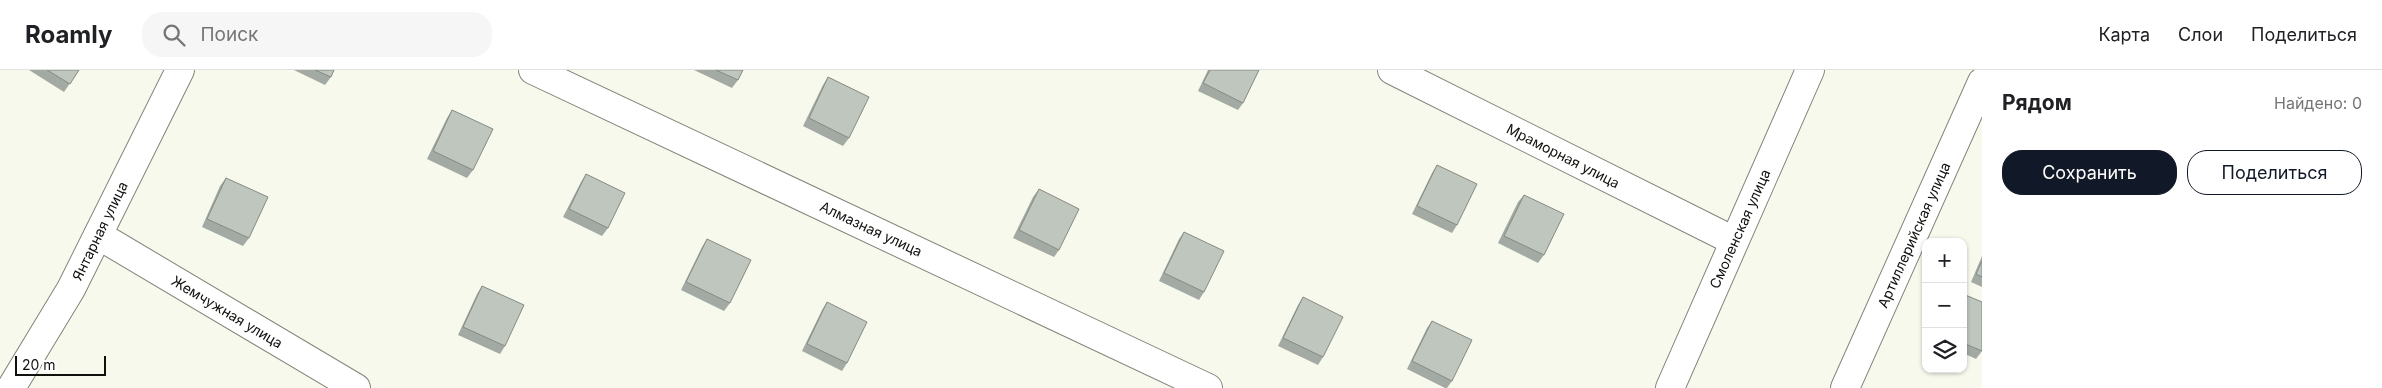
<!DOCTYPE html>
<html lang="ru">
<meta charset="utf-8">
<style>
:root{--surface:#fff;--page:#f6f6f6;--text:#202124;--muted:#757577;--line:#e0e0e0;--accent:#111827}
body{margin:0;font-family:Inter,sans-serif;background:var(--page);color:var(--text)}
.controls{position:absolute;right:15px;bottom:15px;display:grid;overflow:hidden;border-radius:10px;box-shadow:0 1px 4px #0004}
.controls button{width:45px;height:45px;display:grid;place-items:center;padding:0;border:0;border-bottom:1px solid var(--line);background:var(--surface);color:var(--text);font:25px sans-serif}
.scale{position:absolute;left:15px;bottom:12px;width:91px;box-sizing:border-box;padding-left:5px;border:2px solid #10100d;border-top:0;font-size:14px;line-height:18px;white-space:nowrap;color:#10100d;-webkit-text-stroke:4px #fff;paint-order:stroke}
.list{margin:0;padding:0;list-style:none}
h2{display:flex;justify-content:space-between;align-items:center;height:65px;margin:0;padding:0 20px;font-size:21px}
h2 small{font-size:16px;font-weight:400;color:var(--muted)}
.actions{display:flex;gap:10px;padding:15px 20px}
.actions a{flex:1;padding:11px 0;border:1px solid var(--accent);border-radius:20px;text-align:center;font-size:18px;color:var(--accent)}
.actions .main{background:var(--accent);color:#fff}
.icon{flex:none;width:28px;height:28px;fill:none;stroke:currentColor;stroke-width:2;stroke-linecap:round;stroke-linejoin:round}
.map{position:relative;flex:none;width:1982px;height:318px;overflow:hidden}
header{display:flex;align-items:center;gap:30px;box-sizing:border-box;height:70px;padding:0 25px;background:var(--surface);border-bottom:1px solid var(--line)}
header strong{font-size:24px}
nav{display:flex;gap:28px;margin-inline-start:auto;font-size:18px}
.search{width:350px;height:45px;background:var(--page);display:flex;align-items:center;gap:12px;box-sizing:border-box;padding:0 18px;border-radius:20px;color:var(--muted);font-size:19px}
main{display:flex}
aside{flex:1;background:var(--surface)}
.map>svg:first-child{display:block}
.lines{fill:none;stroke-linecap:round;stroke-linejoin:round}
.minor-casing{stroke:#828479;stroke-width:30}
.minor{stroke:#fff;stroke-width:28}
.wall{fill:#a3aaa3}
.building{fill:#bec6bd;stroke:#858b84}
.labels{text-anchor:middle;stroke-width:4;stroke-linejoin:round;paint-order:stroke}
.street-label{font-size:14px;fill:#10100d;stroke:#fff}
</style>
<header>
<strong>Roamly</strong>
<div class="search"><svg class="icon" aria-label="search" viewBox="0 0 24 24"><circle cx="10" cy="10" r="6"/><path d="M15 15l6 6"/></svg>Поиск</div>
<nav><a>Карта</a><a>Слои</a><a>Поделиться</a></nav>
</header>
<main>
<div class="map">
<svg width="1982" height="318" viewBox="0 0 1982 318">
<rect width="100%" height="100%" fill="#f7f9ed"/>
<g class="lines">
<defs>
<g id="minor">
<polyline points="533,0 1208,318"/>
<polyline points="1392,0 1734,171"/>
<polyline points="98,165 356,318"/>
<polyline points="11,318 71,219 180,0"/>
<polyline points="1670,318 1810,0"/>
<polyline points="1845,318 1982,12"/>
</g>
</defs>
<use href="#minor" class="minor-casing"/>
<use href="#minor" class="minor"/>
</g>
<g class="wall">
<polygon points="29,0 79,0 64,22"/>
<polygon points="294,0 334,0 331,7 325,15"/>
<polygon points="694,0 743,0 738,10 732,18"/>
<polygon points="1208,0 1259,0 1243,33 1238,40 1198,21"/>
<polygon points="828,7 849,68 843,76 803,56 823,15"/>
<polygon points="452,40 473,100 467,108 427,89 447,48"/>
<polygon points="1437,95 1457,155 1452,163 1412,144 1432,103"/>
<polygon points="586,104 608,158 602,166 563,147 581,112"/>
<polygon points="226,108 249,168 243,176 202,157 220,116"/>
<polygon points="1039,119 1059,180 1054,187 1013,168 1033,127"/>
<polygon points="1524,125 1544,185 1538,193 1498,173 1518,132"/>
<polygon points="1184,162 1204,222 1199,230 1159,211 1179,169"/>
<polygon points="707,169 730,233 724,241 681,220 702,177"/>
<polygon points="1982,186 1982,217 1971,212"/>
<polygon points="482,216 505,276 500,284 458,265 477,224"/>
<polygon points="1963,224 1982,281 1976,289 1963,283"/>
<polygon points="1303,227 1323,287 1318,295 1278,276 1298,235"/>
<polygon points="827,232 847,293 842,301 802,281 822,240"/>
<polygon points="1432,251 1452,311 1447,318 1445,318 1407,299 1427,258"/>
</g>
<g class="building">
<polygon points="47,0 79,0 70,14"/>
<polygon points="315,0 334,0 331,7"/>
<polygon points="716,0 743,0 738,10"/>
<polygon points="1210,0 1259,0 1243,33 1203,13"/>
<polygon points="828,7 869,27 849,68 809,48"/>
<polygon points="452,40 493,59 473,100 433,81"/>
<polygon points="1437,95 1477,114 1457,155 1417,136"/>
<polygon points="586,104 625,123 608,158 569,139"/>
<polygon points="226,108 268,127 249,168 207,149"/>
<polygon points="1039,119 1079,139 1059,180 1019,160"/>
<polygon points="1524,125 1564,144 1544,185 1504,166"/>
<polygon points="1184,162 1224,181 1204,222 1164,203"/>
<polygon points="707,169 751,190 730,233 686,212"/>
<polygon points="1982,191 1982,207 1976,204"/>
<polygon points="482,216 524,235 505,276 463,257"/>
<polygon points="1963,224 1982,232 1982,281 1963,273"/>
<polygon points="1303,227 1343,247 1323,287 1283,268"/>
<polygon points="827,232 867,252 847,293 807,274"/>
<polygon points="1432,251 1472,270 1452,311 1412,291"/>
</g>
<g class="labels">
<g class="street-label">
<text transform="translate(1563 86) rotate(27)" y="5">Мраморная улица</text>
<text transform="translate(871 159) rotate(25)" y="5">Алмазная улица</text>
<text transform="translate(1740 159) rotate(-66)" y="5">Смоленская улица</text>
<text transform="translate(100 161) rotate(-64)" y="5">Янтарная улица</text>
<text transform="translate(1914 165) rotate(-66)" y="5">Артиллерийская улица</text>
<text transform="translate(227 242) rotate(31)" y="5">Жемчужная улица</text>
</g>
</g>
</svg>
<div class="controls">
<button>+</button>
<button>−</button>
<button><svg class="icon" aria-label="layers" viewBox="0 0 24 24"><path d="M12 4l9 5-9 5-9-5zM3 14l9 5 9-5"/></svg></button>
</div>
<div class="scale">20 m</div>
</div>
<aside>
<h2>Рядом<small>Найдено: 0</small></h2>
<ul class="list">
</ul>
<div class="actions"><a class="main">Сохранить</a><a>Поделиться</a></div>
</aside>
</main>
